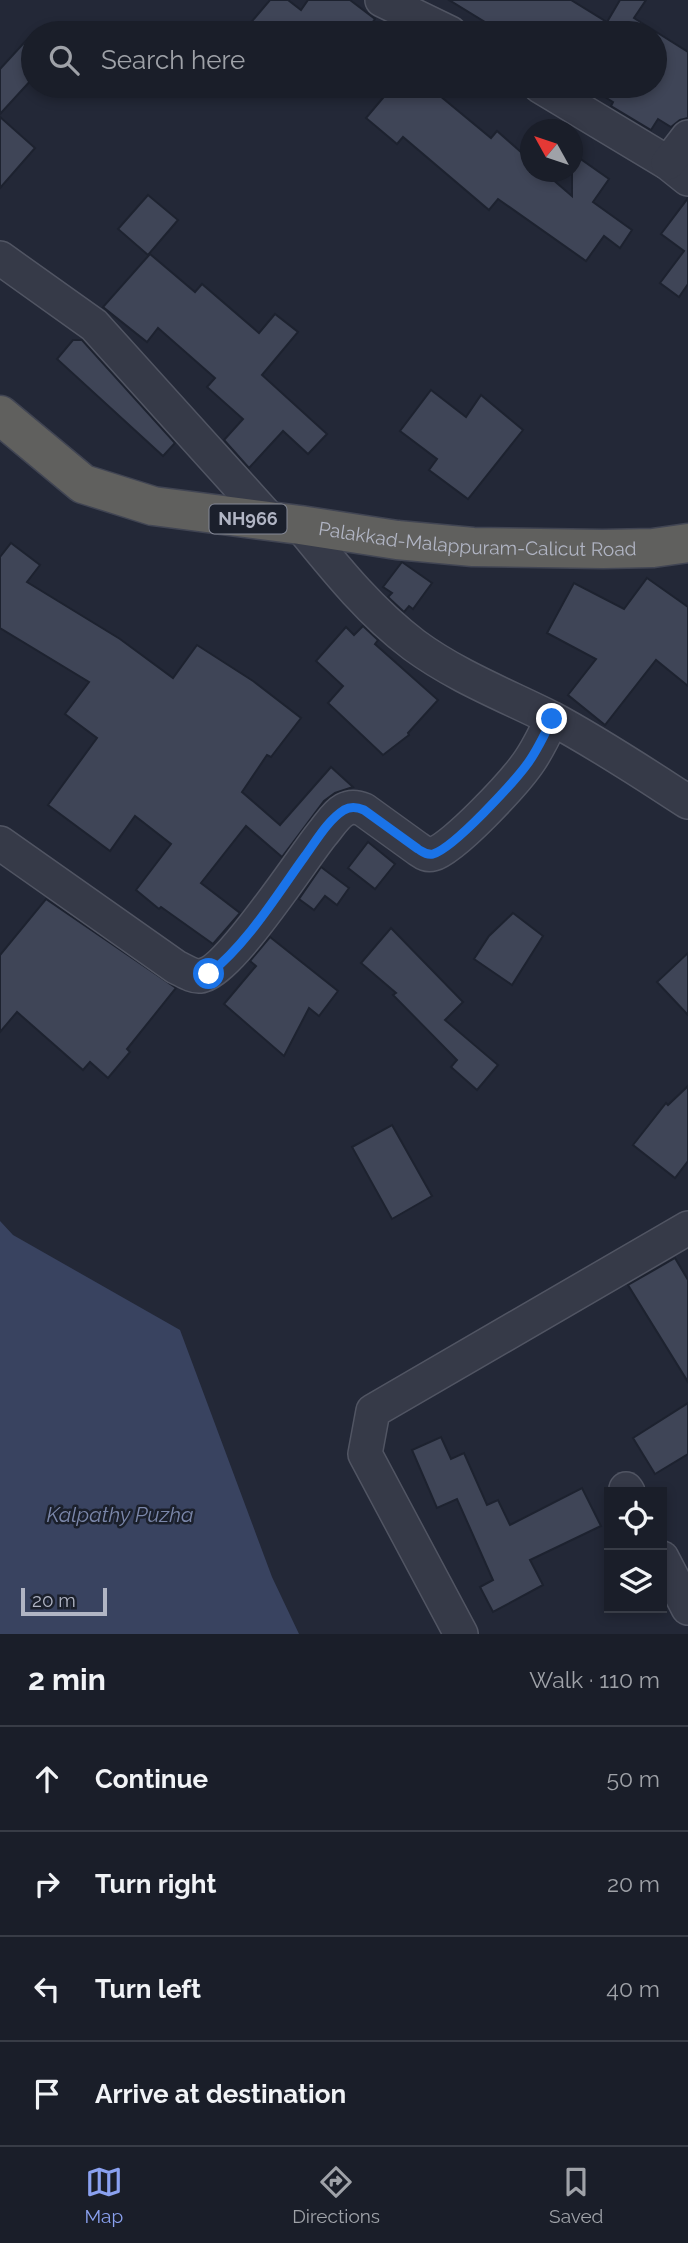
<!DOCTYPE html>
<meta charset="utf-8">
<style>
:root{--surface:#1a1e29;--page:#272b35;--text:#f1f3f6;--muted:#9fa2a8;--line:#383c46;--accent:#8aa1f0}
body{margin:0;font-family:Raleway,sans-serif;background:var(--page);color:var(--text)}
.controls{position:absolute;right:21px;bottom:21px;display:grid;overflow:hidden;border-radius:0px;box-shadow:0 4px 10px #0003}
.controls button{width:63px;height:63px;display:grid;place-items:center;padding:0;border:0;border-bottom:2px solid var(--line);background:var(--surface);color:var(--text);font:35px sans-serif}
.compass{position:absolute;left:520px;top:119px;width:63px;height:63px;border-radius:50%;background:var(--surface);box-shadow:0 4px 10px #0003;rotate:310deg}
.scale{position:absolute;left:21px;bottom:18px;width:86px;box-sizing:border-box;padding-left:7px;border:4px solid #b1b5c4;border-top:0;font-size:19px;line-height:24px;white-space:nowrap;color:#b1b5c4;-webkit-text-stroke:5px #1b202c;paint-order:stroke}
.stop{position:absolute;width:21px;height:21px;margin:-16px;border:5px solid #1a73e8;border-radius:50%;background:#fff}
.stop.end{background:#1a73e8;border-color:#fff;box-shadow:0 2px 7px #0008}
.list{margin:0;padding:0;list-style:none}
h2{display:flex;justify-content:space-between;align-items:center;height:91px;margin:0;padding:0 28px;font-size:30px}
h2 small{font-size:23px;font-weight:400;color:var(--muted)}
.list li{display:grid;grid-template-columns:46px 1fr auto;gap:21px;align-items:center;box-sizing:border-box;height:105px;padding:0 28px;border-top:2px solid var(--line)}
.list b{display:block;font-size:26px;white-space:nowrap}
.list em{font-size:23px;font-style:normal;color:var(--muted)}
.icon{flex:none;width:38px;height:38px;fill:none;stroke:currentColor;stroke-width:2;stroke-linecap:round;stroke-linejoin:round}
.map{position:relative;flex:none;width:688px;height:1634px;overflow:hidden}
.search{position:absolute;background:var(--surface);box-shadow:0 4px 10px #0003;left:21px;right:21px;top:21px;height:77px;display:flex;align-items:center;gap:18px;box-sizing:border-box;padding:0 24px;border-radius:38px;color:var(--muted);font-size:26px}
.sheet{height:511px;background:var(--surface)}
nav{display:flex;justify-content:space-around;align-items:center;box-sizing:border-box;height:98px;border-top:2px solid var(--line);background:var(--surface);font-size:19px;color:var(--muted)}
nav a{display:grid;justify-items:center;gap:4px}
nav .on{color:var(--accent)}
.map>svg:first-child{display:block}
.water{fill:#394360}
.building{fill:#3f4557;stroke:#1d222f;stroke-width:2}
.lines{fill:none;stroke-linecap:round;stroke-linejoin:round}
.minor-casing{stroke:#515563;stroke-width:36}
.trunk-casing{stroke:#414553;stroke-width:41}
.minor{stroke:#363a48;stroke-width:33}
.trunk{stroke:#60605e;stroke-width:38}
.route{stroke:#1a73e8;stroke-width:9}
.labels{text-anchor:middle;stroke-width:5;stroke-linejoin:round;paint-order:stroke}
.shield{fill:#1b202c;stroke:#848896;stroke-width:2}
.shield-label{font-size:18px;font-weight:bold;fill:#b1b5c4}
.street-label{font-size:19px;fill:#b1b5c4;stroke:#1b202c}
.water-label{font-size:21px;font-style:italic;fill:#7b87aa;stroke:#1b202c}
</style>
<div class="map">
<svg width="688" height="1634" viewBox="0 0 688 1634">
<rect width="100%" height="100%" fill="#232837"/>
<polygon class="water" points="0,1221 13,1235 180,1330 272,1577 299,1634 0,1634"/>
<g class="building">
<polygon points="270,0 288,0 301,10 308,0 350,0 375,19 364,33 242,33"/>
<polygon points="449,0 571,0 607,22 620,0 646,0 634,18 688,52 688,118 680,120 671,127 658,119 651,130 611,106 613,102 587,86 655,86 655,33 503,33"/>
<polygon points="33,33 33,78 0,114 0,69"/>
<polygon points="393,86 428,86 491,138 497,131 530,160 530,172 544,172 572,196 572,153 609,179 593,202 632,230 620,248 604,236 586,261 498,199 489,210 403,137 397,144 366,118"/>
<polygon points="0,117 35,148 0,188"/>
<polygon points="148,195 178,220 148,255 118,229"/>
<polygon points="688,198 688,284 679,297 660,283 684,251 661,234"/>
<polygon points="150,254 195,292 202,284 259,333 275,314 298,332 262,375 327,434 308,454 283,431 249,468 224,440 243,419 207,387 215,378 158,328 147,342 103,307"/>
<polygon points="73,340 82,340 175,443 163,456 57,359"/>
<polygon points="431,390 466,417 481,395 523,430 468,499 429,470 437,459 400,431"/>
<polygon points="11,543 40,565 27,582 120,639 173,678 197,645 253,681 301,718 271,757 267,755 242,792 280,825 331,767 353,787 335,793 324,801 282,857 246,826 201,883 240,913 213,944 161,907 159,909 136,890 171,844 135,816 110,851 48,805 97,738 65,714 89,682 0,628 0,557"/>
<polygon points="402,562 432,583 413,609 409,606 404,612 388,597 392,593 383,587"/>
<polygon points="647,578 688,607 688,686 656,660 605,725 568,695 596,659 547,633 574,583 624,609"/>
<polygon points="363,626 378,640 375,644 438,700 408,733 409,735 383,755 328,703 343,686 316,661 346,627 354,635"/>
<polygon points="368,842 395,864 375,889 348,868"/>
<polygon points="321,867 349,888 337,905 325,896 314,910 299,899"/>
<polygon points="46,899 176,988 127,1049 130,1052 108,1078 90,1062 83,1070 17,1012 0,1032 0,955"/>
<polygon points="513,913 543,936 512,985 474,959 489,936"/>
<polygon points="391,928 463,1002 445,1020 498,1065 477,1090 451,1067 457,1060 393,995 396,993 361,963"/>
<polygon points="270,937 338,991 319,1016 309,1008 284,1056 224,1004 256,966 250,961"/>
<polygon points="688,953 688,1015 657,982"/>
<polygon points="688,1086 688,1161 675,1178 633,1145 666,1103 668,1105"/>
<polygon points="392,1125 432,1196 392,1219 352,1147"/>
<polygon points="675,1258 688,1280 688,1382 628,1285"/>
<polygon points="688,1403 688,1454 655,1474 633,1438"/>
<polygon points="441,1437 451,1459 464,1453 487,1505 498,1500 510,1525 582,1488 601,1526 530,1560 543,1585 493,1612 480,1587 493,1580 457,1499 437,1508 412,1450"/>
</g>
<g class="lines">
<defs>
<g id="minor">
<polyline points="382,0 450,33"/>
<polyline points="540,86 668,163 688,179"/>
<polyline points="668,163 688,137"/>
<polyline points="0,258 94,325 271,521"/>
<path d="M300,525C335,568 369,611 414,645C456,676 505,695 551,718C598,743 643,773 688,802"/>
<path d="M0,843L176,967C183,970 193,977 200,976C229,973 301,860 322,834C329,826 335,815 344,810C351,806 357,807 364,810L418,849C423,852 426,856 433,854C454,848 514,783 528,763C538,749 545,734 552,719"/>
<polyline points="626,1489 628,1492"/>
<polyline points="662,1558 688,1608"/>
<polyline points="461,1634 365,1454 373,1411 688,1228"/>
</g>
<g id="trunk">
<path id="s1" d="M0,415L83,484L153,506L300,525L397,540L473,547L603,549L653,548L688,543"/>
</g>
</defs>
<use href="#minor" class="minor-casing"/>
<use href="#trunk" class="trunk-casing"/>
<use href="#minor" class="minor"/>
<use href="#trunk" class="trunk"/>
</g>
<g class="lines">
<path class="route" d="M209,974C248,943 276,896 305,856C316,841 328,820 344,810C351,806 357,807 364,810L418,849C423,852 426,855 433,854C454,848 514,782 528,763C538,749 545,734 552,719"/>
</g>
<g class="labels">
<rect class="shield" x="209.5" y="504.5" width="77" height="29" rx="5"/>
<g class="shield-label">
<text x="248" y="525">NH966</text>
</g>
<g class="street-label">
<text dy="7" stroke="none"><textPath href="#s1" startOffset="508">Palakkad-Malappuram-Calicut Road</textPath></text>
</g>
<g class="water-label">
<text x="120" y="1522">Kalpathy Puzha</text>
</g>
</g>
</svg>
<div class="controls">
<button><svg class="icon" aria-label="locate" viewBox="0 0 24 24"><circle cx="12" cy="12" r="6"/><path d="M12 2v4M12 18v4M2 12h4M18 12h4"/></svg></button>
<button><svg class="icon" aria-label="layers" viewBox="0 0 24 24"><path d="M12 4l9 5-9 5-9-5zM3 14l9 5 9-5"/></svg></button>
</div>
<svg class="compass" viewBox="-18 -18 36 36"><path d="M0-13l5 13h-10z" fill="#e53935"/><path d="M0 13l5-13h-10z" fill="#9fa2a8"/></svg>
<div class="scale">20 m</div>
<div class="stop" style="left:209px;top:974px"></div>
<div class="stop end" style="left:552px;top:719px"></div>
<div class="search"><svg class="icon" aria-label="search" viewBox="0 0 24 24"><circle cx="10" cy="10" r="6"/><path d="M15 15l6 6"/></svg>Search here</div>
</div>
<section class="sheet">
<h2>2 min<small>Walk · 110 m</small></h2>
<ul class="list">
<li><svg class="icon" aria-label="ahead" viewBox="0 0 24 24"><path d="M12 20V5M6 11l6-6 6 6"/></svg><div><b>Continue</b></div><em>50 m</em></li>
<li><svg class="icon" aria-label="right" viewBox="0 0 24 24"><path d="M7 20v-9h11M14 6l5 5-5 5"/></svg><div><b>Turn right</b></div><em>20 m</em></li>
<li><svg class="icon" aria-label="left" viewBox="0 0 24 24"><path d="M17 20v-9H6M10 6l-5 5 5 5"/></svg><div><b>Turn left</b></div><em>40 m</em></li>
<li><svg class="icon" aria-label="arrive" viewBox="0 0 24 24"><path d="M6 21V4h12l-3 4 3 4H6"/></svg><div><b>Arrive at destination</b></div></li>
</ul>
</section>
<nav>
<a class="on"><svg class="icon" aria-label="map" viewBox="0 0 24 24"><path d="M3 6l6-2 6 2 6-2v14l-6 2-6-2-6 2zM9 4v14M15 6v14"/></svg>Map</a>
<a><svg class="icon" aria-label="directions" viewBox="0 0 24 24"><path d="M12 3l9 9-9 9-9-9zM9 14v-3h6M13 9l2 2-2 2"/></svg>Directions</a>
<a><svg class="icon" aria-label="saved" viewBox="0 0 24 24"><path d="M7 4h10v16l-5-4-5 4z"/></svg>Saved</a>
</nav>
